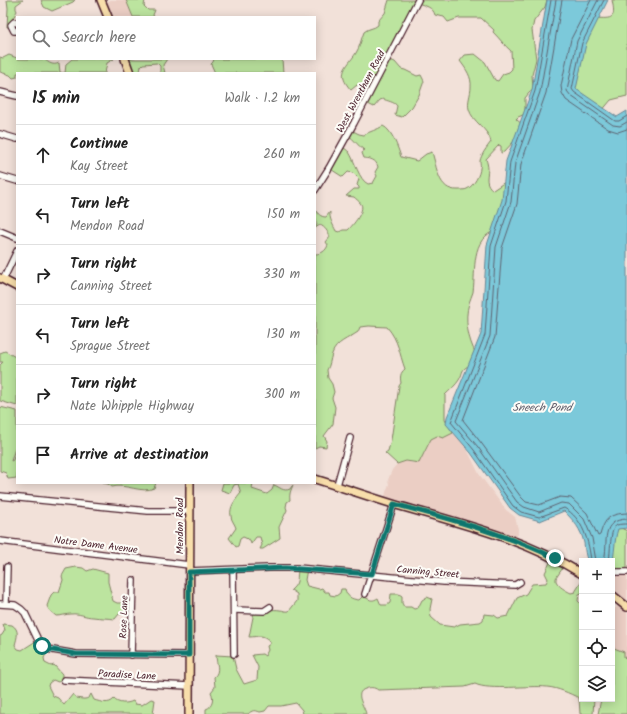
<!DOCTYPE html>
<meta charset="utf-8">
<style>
:root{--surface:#fff;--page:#f2f2f2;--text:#222;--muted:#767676;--line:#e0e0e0}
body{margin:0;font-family:Kalam,sans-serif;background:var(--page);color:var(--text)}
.controls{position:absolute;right:12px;bottom:12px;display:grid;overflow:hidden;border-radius:0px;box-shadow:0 2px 10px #0003}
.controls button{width:36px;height:36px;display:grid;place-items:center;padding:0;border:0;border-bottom:1px solid var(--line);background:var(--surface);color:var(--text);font:20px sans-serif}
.stop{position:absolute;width:12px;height:12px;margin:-9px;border:3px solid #0f766e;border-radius:50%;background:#fff}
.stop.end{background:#0f766e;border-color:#fff;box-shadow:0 1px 4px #0008}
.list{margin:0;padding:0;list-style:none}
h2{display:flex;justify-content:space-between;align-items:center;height:52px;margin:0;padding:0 16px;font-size:17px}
h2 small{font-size:13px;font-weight:400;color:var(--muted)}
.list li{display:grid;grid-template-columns:26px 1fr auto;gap:12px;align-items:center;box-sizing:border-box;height:60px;padding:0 16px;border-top:1px solid var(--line)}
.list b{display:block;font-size:15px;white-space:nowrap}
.list p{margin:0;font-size:13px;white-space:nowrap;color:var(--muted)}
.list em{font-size:13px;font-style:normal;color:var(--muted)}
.icon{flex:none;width:22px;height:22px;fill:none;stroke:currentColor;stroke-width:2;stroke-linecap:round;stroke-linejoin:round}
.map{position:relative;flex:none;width:627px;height:714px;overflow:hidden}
.search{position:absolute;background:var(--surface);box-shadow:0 2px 10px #0003;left:16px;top:16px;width:300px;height:44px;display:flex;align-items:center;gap:10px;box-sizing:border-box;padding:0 14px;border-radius:0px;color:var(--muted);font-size:15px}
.panel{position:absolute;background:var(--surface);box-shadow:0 2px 10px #0003;left:16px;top:72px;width:300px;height:412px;border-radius:0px}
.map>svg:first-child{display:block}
.built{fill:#ebcec4}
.green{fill:#bce49f;stroke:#838265}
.water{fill:#7cc9da;stroke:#688594}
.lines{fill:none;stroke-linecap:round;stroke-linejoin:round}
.shore{stroke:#5e6371;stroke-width:1}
.minor-casing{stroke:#4a1f2b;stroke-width:8}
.major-casing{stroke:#4a1f2b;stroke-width:10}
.minor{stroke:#fdfcf7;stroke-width:5.5}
.major{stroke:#f8deab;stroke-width:7}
.route{stroke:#0f766e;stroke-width:5}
.labels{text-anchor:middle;stroke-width:4;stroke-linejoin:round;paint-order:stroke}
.street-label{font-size:10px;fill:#4a1f2b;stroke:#fdfcf7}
.water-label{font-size:11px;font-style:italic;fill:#5c5a68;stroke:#fdfcf7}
</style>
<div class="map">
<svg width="627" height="714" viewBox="0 0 627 714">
<rect width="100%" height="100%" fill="#f2e1d9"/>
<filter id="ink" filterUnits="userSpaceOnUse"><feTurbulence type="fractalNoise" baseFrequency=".025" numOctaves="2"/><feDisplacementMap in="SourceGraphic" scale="8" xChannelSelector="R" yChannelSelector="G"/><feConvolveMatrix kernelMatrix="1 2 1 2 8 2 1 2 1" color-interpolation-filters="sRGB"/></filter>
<g filter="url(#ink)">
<g class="built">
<polygon points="111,0 126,0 133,17 107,17 102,4"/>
<polygon points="453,433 464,443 479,474 506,510 515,517 518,529 518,534 514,542 384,501 386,492 389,484 388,480 392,470 397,464 406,461 413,463 425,453 431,439 437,436 443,438"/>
<polygon points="612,572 627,572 627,660 622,651 614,648 612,644 612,612 620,603 612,596"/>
</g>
<g class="green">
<polygon points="7,0 23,0 16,5 16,9 17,11 13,18 14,23 10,27 7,27 8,8"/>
<polygon points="41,0 75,0 73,2 52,11 44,7"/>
<polygon points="126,0 145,0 144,6 148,10 155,10 153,15 154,17 133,17"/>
<path d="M389,0H547L545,7L534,21L532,30L536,59L532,75L533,88L525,98V112L523,115L518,117L516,119L524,126V130L504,152L501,153V146L499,145L486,159C487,162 488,166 488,169C487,178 485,184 493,190L505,182H507L497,230C470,238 476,270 473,292C472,296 470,299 469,303C464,320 468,339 476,354L471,365C460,369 464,372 459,380C456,385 450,390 445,395V420L453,433L443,438L437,436L431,439L419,463L406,461L397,464L385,453L388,451L391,440L399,386L401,383C400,377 400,373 405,369C399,353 399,341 387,327L369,326L360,327L358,332C348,339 336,342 332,354C330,360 330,365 327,370L328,378L332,384L334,392L332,398L335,407L333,424L324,436L327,441L326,447L319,446L315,448V254C321,254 326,251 328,245L326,242L330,237C328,232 325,227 320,225L315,228L317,224L315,219V210C318,213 320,217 326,217L330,212C329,218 333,225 336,231L339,232L343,230H348C353,225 365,211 361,204C359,201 356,199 354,197L346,196L354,189H359V187L357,185L359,179L353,173L348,172L343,177L329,168L341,146C344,148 347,150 349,152C355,161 359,180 368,184L373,183L377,176L375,172L378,167C376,159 370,159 364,158L362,153L364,150C358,146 354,139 348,135L353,131L359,134L364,135C370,131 377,130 383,126C392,130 398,148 401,157L417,161L426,154L432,152C437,167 438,191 458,190C461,190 465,190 467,189C474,186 480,174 480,168C481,166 480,163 480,161C481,155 487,147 491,142C489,129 472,122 469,109C467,102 471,94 471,87C472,77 466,69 460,61L465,55L475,54L485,62L495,80L498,81L503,74L509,72L512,69L511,51C504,45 500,39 493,32L494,30L481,18H459L448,22L444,17L435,15C433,7 425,6 418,3L388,59L395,62L401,69L405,70L417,76L421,75L424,81L419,95L412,107L402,117L395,115L397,106C395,102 387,101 383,99L380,100L374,107L366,103L369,92L357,85L351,90C336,73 346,68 356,53C360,47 361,39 364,32C368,28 374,29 378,25V21L385,13Z"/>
<path d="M612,0H627V96L611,100L601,112L560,76L595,18C613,19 616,19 612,0Z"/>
<path d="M9,55L17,58V59H44C49,63 53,66 59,63L60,72L62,73H65L66,64L72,59H114L107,63L105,73H17V77L13,78L10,75L0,72V57L3,58Z"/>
<polygon points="124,59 167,59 163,65 165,73 160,73 160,66 157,63 143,64 141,66 140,72 129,73"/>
<polygon points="214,59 282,59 283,73 215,73 211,64 213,62"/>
<polygon points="5,351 17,358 17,406 0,401 0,365 3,362 0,362 0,353"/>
<polygon points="0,407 17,411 17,442 11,461 13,460 17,446 17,478 8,479 6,473 0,471"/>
<path d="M102,483H156L154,488C142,494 125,483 112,487L108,484Z"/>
<path d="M223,483H253L252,489L267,494L272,490L274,485C280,487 283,492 290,489L292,486L293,485C291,490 289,494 290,500L287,502L286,507L287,510L279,527L280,538L263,549H260L262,545L260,537H256L251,544L250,540L243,537L240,539L238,546L236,547L229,538L236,528C235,524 231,520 231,516C229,507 236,499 241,493L238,484L234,485L230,493L221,490Z"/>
<polygon points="618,528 621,528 627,531 627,572 612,572 612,540"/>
<path d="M552,558L564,566L556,578V581C559,587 565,590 571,593L575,592L582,581V593L579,594L578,601L582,605V699H594L593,714H580L579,698C569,693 558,688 547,687C529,685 489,691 475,684L465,687L378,690C374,687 370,687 365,689C353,693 365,707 366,714H303L302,710L296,703L281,706H269L265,711L260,712C255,710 252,710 248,714H206V709C213,707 214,698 211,692L215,687L214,677C221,671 216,663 216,655L233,656L236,669L244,684L257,680L258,667L252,655L262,654L265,656L268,650L267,646L270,644V641C261,633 259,637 249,637L254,612C258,610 275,609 280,610C284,610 285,612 289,611L297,601V594L291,590C301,581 295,579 299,568L307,569L305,580L307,586L319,589L322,588L325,592H329L330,595L336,596L340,593L341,589H345C347,597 351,599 359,600L365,594V597C371,601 373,601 378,598L381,605H387L390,603L391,594H399L402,596V603L404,607H411L414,609L418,608L422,600L427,597L432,599L430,609L431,617L440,625L454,627L460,624L480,622L483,620L484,614L494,615L498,618L508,616L517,598L526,594L532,584L546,583L548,579L545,573Z"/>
<path d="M76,567L83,568L87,571L93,569L108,573V582L113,601L117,603H130V615L119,614L115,619C107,618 100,618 93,617C86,617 79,613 71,614C66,614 62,616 56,616L49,610L47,606L51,595L54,592H59L63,580L62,576L66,569Z"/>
<path d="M3,624L12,625C20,630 17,637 15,645L18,649L22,650L36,641L48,650L44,658L45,663L51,666L54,665L62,674C62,677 62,681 58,682L53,680L49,683L48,686L53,696L58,698L64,705L73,694L76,698C83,699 88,701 91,694L94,700C101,702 109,705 114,699C118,704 127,704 133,701L135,704L142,705L151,699L155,700L153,714H0V636L2,635L5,630Z"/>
<polygon points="612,644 614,648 624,652 624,657 627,660 627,714 598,714 601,699 612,699"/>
</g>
<path class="water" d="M547,0H608L586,44L576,89L617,117L627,111V528L618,529C614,541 615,553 612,565V561H588C585,556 585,549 584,543C581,529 574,521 564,511L540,521L519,515L510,508L471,453L446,424L447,417L481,334L487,245L502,200L506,161L532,90Z"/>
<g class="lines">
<g class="shore">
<path d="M551,0L535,91L510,162L506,201L491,246L485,335L451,422L474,450L513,506L521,512L539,517L564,508C583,518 589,542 591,561"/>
<polyline points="556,0 540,92 515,163 511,202 496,247 490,336 456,421 478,447 517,502 524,507 539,512 561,503 569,504 584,519 592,538 596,561"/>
<path d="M562,0L546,93L521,164L517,204L502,248L495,337L463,420L482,444L521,497L526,502L539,505L560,497L571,498L587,513L598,536L600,535C605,518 609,514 627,513"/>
<polyline points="591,0 571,39 561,86 562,93 566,100 608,129 618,132 627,129"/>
<polyline points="598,0 577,41 567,91 571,96 613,125 620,126 627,122"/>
<polyline points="604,0 582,43 572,89 574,92 615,121 619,121 627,116"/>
<path d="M604,561C609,542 599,520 627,519"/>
<path d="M609,561C611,553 609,529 617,525C620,524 624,524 627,524"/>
</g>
<defs>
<g id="minor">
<polyline points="17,23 14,22 11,25 14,31 17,31"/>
<polyline points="0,92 17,96"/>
<polyline points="0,134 17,139"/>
<polyline points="0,176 17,181"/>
<polyline points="315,190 329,168 354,123 418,0"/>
<polyline points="0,231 17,238"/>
<polyline points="3,280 17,251"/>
<polyline points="337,485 350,438"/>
<polyline points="0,496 148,511 189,511"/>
<polyline points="0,541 189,565"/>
<polyline points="233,570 234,654"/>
<polyline points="189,571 269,568 298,568 444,582 515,585 520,582"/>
<polyline points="612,572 627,572"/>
<polyline points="365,594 394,504"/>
<polyline points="6,603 7,567"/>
<polyline points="0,604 15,605 21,609 25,613 39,642 47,649 76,654 189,655"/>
<polyline points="235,610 264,611 270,607"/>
<polyline points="131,655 133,580"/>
<polyline points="64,680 189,686"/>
</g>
<g id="major">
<polyline points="101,0 108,17"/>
<polyline points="125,59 130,73"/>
<polyline points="0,278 17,287"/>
<path d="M315,479C341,487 367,496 393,504C458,523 524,538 582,574"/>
<polyline points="612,595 627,607"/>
<polyline points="189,714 190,483"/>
</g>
</defs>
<use href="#minor" class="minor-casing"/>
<use href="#major" class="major-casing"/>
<use href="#minor" class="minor"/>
<use href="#major" class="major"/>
</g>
</g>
<g class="lines" filter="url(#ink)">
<path class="route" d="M42,646L47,649L76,654L189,655V572L285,568L372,574L394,504C447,518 506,534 555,558"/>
</g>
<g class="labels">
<g class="street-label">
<text transform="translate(360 91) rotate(-62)" y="4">West Wrentham Road</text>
<text transform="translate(179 526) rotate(-90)" y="4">Mendon Road</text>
<text transform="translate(96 544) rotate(7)" y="4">Notre Dame Avenue</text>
<text transform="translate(428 571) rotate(5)" y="4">Canning Street</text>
<text transform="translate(123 617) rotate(-88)" y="4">Rose Lane</text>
<text transform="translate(127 674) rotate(3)" y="4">Paradise Lane</text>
</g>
<g class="water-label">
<text x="542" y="411">Sneech Pond</text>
</g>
</g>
</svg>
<div class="controls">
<button>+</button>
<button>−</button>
<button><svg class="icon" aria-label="locate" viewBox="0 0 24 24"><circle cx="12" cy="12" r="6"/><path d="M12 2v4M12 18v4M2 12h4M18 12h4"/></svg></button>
<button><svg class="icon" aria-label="layers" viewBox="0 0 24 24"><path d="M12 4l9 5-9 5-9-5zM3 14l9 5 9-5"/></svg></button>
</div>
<div class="stop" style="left:42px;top:646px"></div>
<div class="stop end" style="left:555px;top:558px"></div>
<div class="search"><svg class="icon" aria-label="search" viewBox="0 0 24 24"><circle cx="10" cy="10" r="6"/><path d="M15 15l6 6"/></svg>Search here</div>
<section class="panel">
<h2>15 min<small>Walk · 1.2 km</small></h2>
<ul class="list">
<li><svg class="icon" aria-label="ahead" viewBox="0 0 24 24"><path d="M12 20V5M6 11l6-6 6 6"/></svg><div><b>Continue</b><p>Kay Street</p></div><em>260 m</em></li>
<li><svg class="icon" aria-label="left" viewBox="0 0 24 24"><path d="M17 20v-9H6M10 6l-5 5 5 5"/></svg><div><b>Turn left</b><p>Mendon Road</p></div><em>150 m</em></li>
<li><svg class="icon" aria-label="right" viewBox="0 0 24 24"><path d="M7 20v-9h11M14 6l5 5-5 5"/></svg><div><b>Turn right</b><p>Canning Street</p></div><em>330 m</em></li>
<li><svg class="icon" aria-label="left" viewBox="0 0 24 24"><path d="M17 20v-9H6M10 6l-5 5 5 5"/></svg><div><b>Turn left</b><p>Sprague Street</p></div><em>130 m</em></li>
<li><svg class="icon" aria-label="right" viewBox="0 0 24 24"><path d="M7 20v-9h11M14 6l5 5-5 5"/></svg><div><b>Turn right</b><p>Nate Whipple Highway</p></div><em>300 m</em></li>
<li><svg class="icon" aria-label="arrive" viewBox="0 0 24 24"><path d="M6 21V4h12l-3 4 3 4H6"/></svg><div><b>Arrive at destination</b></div></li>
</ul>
</section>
</div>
